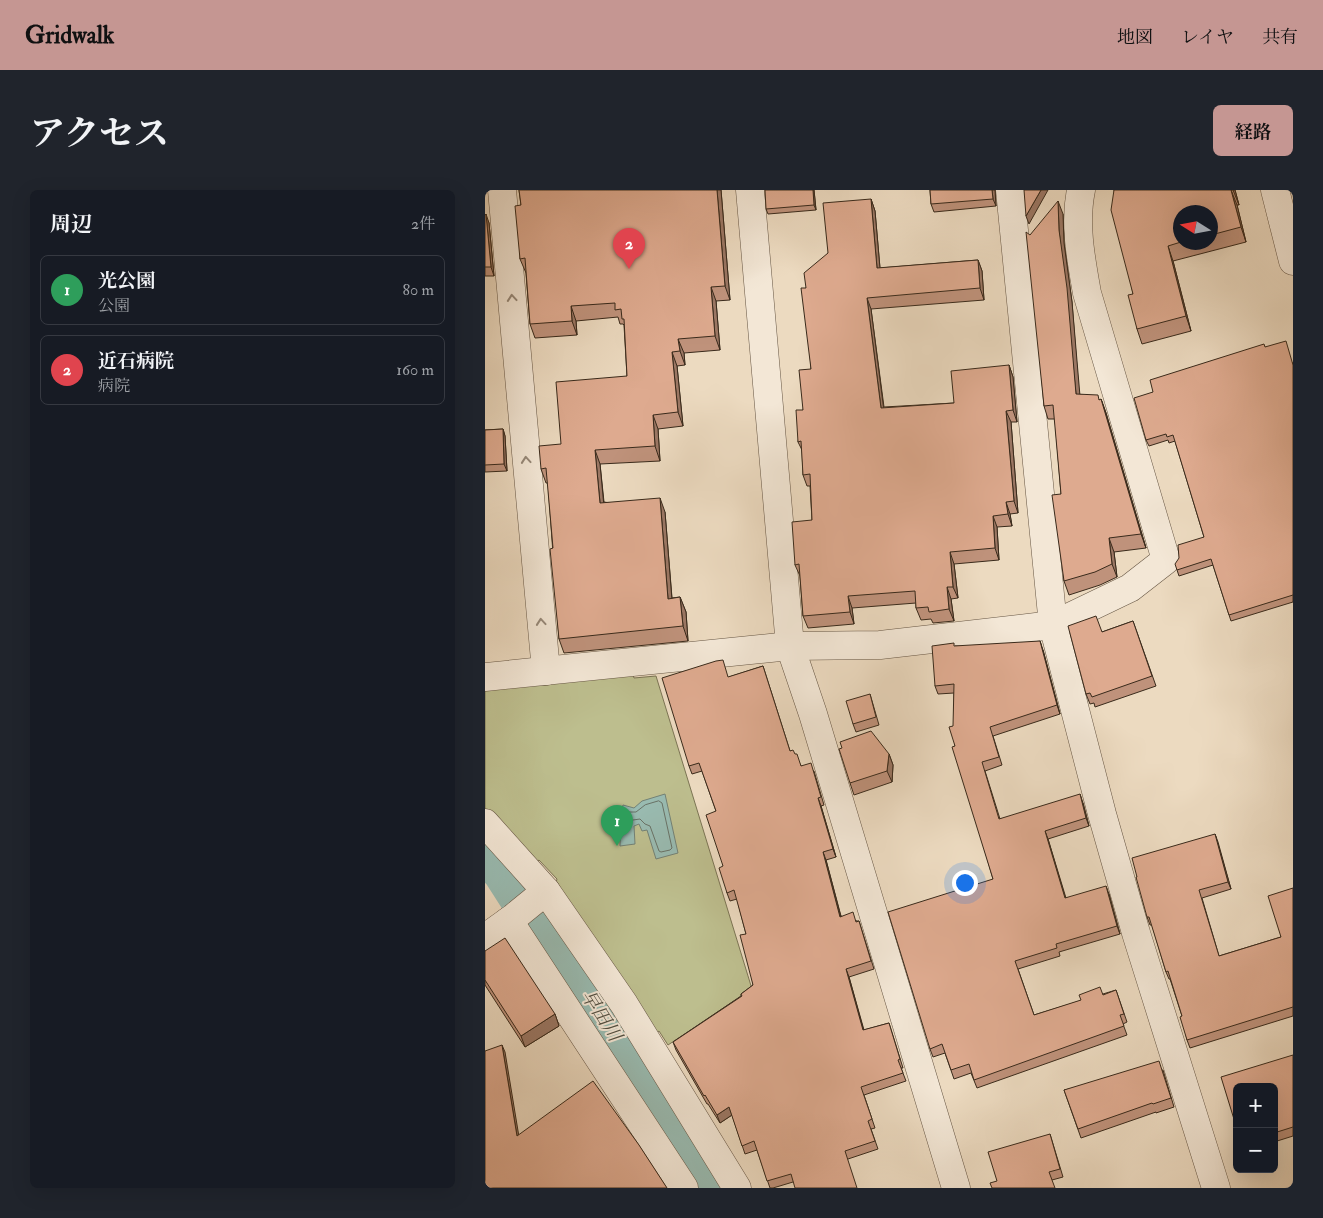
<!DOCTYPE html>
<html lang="ja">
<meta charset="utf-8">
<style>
:root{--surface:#171b24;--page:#20242c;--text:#f1f3f6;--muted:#9ea1a6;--line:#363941;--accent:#c59692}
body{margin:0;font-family:"IM FELL Double Pica","Noto Serif JP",serif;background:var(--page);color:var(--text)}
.controls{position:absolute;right:15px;bottom:15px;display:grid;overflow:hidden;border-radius:8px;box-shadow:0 5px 20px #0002}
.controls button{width:45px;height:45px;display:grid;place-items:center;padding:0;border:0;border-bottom:1px solid var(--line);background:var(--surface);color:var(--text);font:25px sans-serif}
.compass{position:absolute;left:688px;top:15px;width:45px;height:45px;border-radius:50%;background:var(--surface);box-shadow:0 5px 20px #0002;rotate:281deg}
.you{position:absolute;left:479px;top:692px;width:18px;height:18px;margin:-12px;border:4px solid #fff;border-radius:50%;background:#1a73e8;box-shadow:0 0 0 8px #1a73e833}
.badge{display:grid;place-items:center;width:32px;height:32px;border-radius:50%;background:var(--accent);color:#fff;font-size:16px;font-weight:700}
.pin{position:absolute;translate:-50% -41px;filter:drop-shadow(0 1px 2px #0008)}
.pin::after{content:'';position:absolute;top:26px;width:18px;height:15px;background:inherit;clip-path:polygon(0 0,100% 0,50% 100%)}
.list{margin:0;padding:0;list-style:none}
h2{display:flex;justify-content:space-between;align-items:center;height:65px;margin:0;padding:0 20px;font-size:21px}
h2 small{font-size:16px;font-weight:400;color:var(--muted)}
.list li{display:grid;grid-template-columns:32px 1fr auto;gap:15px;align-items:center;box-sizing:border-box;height:70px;margin:0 10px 10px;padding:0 10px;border:1px solid var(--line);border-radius:8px}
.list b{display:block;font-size:19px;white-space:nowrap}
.list p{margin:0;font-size:16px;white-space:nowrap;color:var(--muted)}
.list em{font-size:16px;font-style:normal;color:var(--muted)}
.map{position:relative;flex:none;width:808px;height:998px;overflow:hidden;border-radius:8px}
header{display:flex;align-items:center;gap:30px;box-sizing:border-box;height:70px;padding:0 25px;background:var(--accent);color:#111}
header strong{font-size:24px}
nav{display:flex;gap:28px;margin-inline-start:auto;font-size:18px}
.intro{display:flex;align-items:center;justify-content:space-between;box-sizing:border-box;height:120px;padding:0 30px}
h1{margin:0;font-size:35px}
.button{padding:12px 22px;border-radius:8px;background:var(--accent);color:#111;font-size:18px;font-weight:700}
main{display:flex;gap:30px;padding:0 30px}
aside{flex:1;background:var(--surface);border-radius:8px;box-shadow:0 5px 20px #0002}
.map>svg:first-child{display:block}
.green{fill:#bdbe8e;stroke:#7b7454}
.water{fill:#99bbb1;stroke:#738175}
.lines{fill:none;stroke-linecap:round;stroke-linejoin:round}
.shore{stroke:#697266;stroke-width:1}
.river{stroke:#99bbb1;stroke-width:52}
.minor-casing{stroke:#665644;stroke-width:29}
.minor{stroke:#f3e7d6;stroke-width:28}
.wall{fill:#bf927b;stroke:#392a1b;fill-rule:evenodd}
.shaded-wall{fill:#9b7764;stroke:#392a1b}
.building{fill:#deaa8f;stroke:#392a1b}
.oneway{stroke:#968878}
.labels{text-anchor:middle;stroke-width:4;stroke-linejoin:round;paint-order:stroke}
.water-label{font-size:19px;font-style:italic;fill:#514e40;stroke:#f3e7d6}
</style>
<header>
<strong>Gridwalk</strong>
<nav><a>地図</a><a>レイヤ</a><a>共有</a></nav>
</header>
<div class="intro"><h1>アクセス</h1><a class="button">経路</a></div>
<main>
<aside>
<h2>周辺<small>2件</small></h2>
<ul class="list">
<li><span class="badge" style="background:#2e9e5b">1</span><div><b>光公園</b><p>公園</p></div><em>80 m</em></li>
<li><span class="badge" style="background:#e0444e">2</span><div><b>近石病院</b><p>病院</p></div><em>160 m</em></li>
</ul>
</aside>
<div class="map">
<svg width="808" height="998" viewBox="0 0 808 998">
<rect width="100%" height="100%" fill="#ecdac0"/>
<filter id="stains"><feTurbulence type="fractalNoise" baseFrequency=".004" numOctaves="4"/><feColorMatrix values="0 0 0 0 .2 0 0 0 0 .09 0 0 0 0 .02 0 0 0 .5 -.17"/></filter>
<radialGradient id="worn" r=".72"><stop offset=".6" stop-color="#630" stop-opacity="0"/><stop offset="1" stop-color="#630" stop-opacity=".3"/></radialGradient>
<polygon class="green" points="145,473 149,488 171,486 267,799 183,855 174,841 166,847 67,708 72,689 54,670 49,674 0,640 0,484"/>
<polygon class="water" points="180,604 193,663 171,669 162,640 157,641 154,634 149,636 150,654 135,656 136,622 138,615 149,618 157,611"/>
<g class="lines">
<polygon class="shore" points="174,611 177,613 187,658 185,660 176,662 174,661 165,636 160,634 155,629 148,630 144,633 141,631 142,622 151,622 160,615"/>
<polyline class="river" points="0,656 22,678 138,860 230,998"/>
<defs>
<g id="minor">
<polyline points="17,0 61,481"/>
<polyline points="265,0 305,456 328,524 471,998"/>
<polyline points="525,0 568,435 617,624 651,743 731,998"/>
<polyline points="790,0 808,71"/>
<path d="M0,487L305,456L395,455L568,435L645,398L681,370L602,103C596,69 589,34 596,0"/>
<polyline points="0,633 61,701 139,814 252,998"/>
<polyline points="24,731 199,998"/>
<polyline points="0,748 28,728 61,701"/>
</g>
</defs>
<use href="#minor" class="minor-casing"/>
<use href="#minor" class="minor"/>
</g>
<g class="wall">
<polygon points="34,0 236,0 245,110 231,111 235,160 199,163 200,175 192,176 198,236 173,239 175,271 115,274 119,312 180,322 187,408 195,407 201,422 203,451 79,463 74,449 63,293 61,293 56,279 76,254 142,186 139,135 138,134 135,134 133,127 91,131 92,145 50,148 45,134 41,83 35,69 36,15"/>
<polygon points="329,0 331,20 283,24 281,19"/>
<polygon points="445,0 510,0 511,16 449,22 446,14"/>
<path d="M629,0H750L754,15H752L761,52L688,71L706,141L657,154L652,139L648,104ZM726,22V52H696Z"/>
<polygon points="386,9 390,21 395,78 493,70 497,81 499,110 386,119 399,217 469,213 524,175 528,187 532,232 526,232 533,323 525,324 527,336 512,337 514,370 469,374 473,408 466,409 469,431 448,433 446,429 436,430 431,418 431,413 367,418 369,434 323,438 318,426 315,386 310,375 327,330 325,296 322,296 318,285 317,260 313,252 318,220 326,179 321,98 343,63"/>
<polygon points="578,24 579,53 587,112 594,204 615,210 616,209 621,223 661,358 629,362 632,387 615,395 584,405 579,391 576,304 570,229 563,229 559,216 545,45"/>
<polygon points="0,25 4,33 9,86 0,86"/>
<polygon points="780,157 808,173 808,412 746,431 728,375 694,386 692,380 719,347 690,251 684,253 683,250 664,256 661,250 668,202"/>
<polygon points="18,239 20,246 22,281 0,282 0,240"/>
<polygon points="648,431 671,496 610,517 609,513 605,514 601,504 617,442"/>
<polygon points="470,456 558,460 575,524 508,546 517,575 500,581 515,629 598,613 604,636 563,649 581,708 624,704 635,744 574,762 575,766 533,779 549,825 631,800 642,832 638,834 642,845 492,898 486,883 469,889 460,863 448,867 445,859 508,689 470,556 469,503 453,504 450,496"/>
<polygon points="278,476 305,561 310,564 316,576 329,581 339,615 336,616 351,667 341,670 356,726 372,731 374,731 389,779 364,787 379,840 404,833 418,878 416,878 421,891 379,905 390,938 386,939 393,959 363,969 308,992 288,998 285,998 272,960 260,964 247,925 235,933 223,914 222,914 191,860 188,852 256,806 256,804 268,795 261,744 252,709 245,711 242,703 231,621 217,581 207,584 204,576 244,487"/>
<polygon points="385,504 394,535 371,542 368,534"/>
<polygon points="404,564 408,575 407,592 369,605 365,593"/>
<polygon points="730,644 746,699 717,708 734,766 796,747 808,698 808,826 705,858 702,850 697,826 685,789 684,789 681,782 667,735 665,735 662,727"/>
<polygon points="0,761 70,824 74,836 40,857 0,795"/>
<polygon points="808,865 808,946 789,952 789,897"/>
<polygon points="678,880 689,917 671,923 671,922 596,948 579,900"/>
<polygon points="565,944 578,987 567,990 512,991"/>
</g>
<g class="shaded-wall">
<polygon points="232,0 236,0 245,110 240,96"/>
<polygon points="328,0 329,0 331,20 329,15"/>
<polygon points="507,0 510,0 511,16 508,9"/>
<polygon points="556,0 563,0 544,34 541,26"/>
<polygon points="746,0 752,15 761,52 756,37"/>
<polygon points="748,0 750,0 754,15"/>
<polygon points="386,9 390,21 396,90 392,78"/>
<polygon points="573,11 578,24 579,53 587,112 596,218 591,204 574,40"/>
<polygon points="1,24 4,33 9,86 6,77"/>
<polygon points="683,56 688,71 706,141 701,126"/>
<polygon points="493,70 497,81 499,110 495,98"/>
<polygon points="226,97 231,111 235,160 230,146"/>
<polygon points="382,108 386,119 400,229 396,218"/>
<polygon points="86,116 91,131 92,145 87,131"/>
<polygon points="193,149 199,163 200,175 195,161"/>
<polygon points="187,162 192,176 198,236 193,222"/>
<polygon points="524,175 528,187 532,232 528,220"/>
<polygon points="616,209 621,223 661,358 656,344"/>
<polygon points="521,221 526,232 533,323 529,311"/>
<polygon points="168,225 173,239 175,271 170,256"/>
<polygon points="18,239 20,246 22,281 19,274"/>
<polygon points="110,260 115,274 120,327 115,313"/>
<polygon points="175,308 180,322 188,423 183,409"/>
<polygon points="521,312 525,324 527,336 523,324"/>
<polygon points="508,326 512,337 514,370 510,358"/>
<polygon points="624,348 629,362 632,387 627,374"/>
<polygon points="465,362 469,374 473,408 468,397"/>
<polygon points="462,397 466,409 469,431 464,419"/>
<polygon points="363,406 367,418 369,434 365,422"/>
<polygon points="195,407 201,422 203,451 198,436"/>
<polygon points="555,451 558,460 575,524 572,515"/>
<polygon points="404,564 408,575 407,592 402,581"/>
<polygon points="595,604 598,613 604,636 601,628"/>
<polygon points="333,608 336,616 351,667 348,659"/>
<polygon points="560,641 563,649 583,717 580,708"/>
<polygon points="730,644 733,652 746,699 743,692"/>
<polygon points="338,662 341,670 358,735 355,727"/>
<polygon points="621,696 624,704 635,744 632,736"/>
<polygon points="361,779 364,787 381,849 378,840"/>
<polygon points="70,824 74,836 40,857 36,846"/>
<polygon points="17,855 20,862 35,953 32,946"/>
<polygon points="244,917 247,925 235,933 232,925"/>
</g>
<g class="building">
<polygon points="34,0 232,0 240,96 226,97 230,146 193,149 195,161 187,162 193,222 168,225 170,256 110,260 115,313 175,308 183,409 195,407 198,436 74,449 65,359 68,358 61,278 56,279 54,256 76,254 71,192 142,186 139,129 137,129 136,119 130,120 130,113 86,116 87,131 45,134 40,68 35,69 30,16 36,15"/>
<polygon points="280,0 328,0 329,15 281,19"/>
<polygon points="445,0 507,0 508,9 446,14"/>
<polygon points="539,0 556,0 541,26"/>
<polygon points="629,0 747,0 746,0 756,37 726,45 726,22 696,22 696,52 683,56 701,126 652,139 643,105 648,104 626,20"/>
<polygon points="386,9 392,78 493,70 495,98 382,108 396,218 469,213 466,181 524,175 528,220 521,221 529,311 521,312 523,324 508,326 510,358 465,362 468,397 462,397 464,419 444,422 443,417 431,418 430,401 363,406 365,422 318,426 314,374 310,375 307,332 327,330 325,284 318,285 316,251 313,252 311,220 318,220 314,180 326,179 316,98 321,98 319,83 343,63 338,13"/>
<polygon points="573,11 574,40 582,98 591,204 613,205 614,210 616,209 656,344 624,348 627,374 610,382 579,391 567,305 576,304 568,215 559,216 541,42 545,45"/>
<polygon points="1,24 6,77 0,77 0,25"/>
<polygon points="801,151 808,175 808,405 744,425 726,369 692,380 690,374 694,368 693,355 719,347 688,245 682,247 681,244 661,250 649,208 668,202 665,190 779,154 780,157"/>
<polygon points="18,239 19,274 0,275 0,240"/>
<polygon points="611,426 617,442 648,431 667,486 607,507 605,503 601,504 583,436"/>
<polygon points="555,451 572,515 505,537 514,567 497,572 514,629 595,604 601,628 560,641 580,708 621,696 632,736 571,754 572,758 530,771 549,825 596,810 594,805 615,797 618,805 631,800 639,824 635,825 639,836 489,890 484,874 466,880 457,854 445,859 403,722 508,689 467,557 470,556 464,537 468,536 469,494 450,496 447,456 469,453 469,456"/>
<polygon points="238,470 243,487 278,476 305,561 308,560 310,564 312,564 316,576 326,573 336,607 333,608 348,659 338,662 355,727 368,722 371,732 374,731 386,771 361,779 378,840 404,833 415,869 413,870 418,883 376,897 387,929 383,931 390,951 360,961 372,998 310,998 306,984 282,991 269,951 257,956 244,917 232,925 220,905 219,906 188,852 257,806 256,804 268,795 255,745 261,744 249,700 242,703 234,678 238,676 221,625 231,621 214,573 204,576 177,488 231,471"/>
<polygon points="385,504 391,527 368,534 361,511"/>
<polygon points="386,541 404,564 402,581 365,593 354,559 357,558 355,552"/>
<polygon points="730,644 743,692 714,700 734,766 796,747 783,706 808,698 808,817 702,850 695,827 697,826 683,781 681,782 664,727 662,727 651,687 652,687 647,668"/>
<polygon points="20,748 70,824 36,846 0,790 0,761"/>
<polygon points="17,855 32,946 108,891 154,955 182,998 0,998 0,861"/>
<polygon points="808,865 808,937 789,943 789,897 752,897 752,939 736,887"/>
<polygon points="674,871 686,908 668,914 667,913 593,939 579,900"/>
<polygon points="565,944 575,979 564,982 570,998 507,998 505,993 512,991 503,962"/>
</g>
<defs><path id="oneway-chevron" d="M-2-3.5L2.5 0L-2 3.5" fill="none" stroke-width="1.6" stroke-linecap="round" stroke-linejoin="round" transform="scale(1.25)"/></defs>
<g class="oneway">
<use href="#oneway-chevron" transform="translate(27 108) rotate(-95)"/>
<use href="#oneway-chevron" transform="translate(41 270) rotate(-95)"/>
<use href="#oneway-chevron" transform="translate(56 432) rotate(-95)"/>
</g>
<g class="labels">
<g class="water-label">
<text transform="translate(117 825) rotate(57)" y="7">早田川</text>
</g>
</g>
<rect width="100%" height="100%" filter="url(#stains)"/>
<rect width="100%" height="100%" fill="url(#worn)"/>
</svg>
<div class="controls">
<button>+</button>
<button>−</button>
</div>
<svg class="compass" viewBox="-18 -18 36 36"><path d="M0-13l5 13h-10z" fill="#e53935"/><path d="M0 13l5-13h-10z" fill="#9ea1a6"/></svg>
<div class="you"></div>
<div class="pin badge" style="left:132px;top:656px;background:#2e9e5b">1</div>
<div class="pin badge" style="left:144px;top:79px;background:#e0444e">2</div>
</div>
</main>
